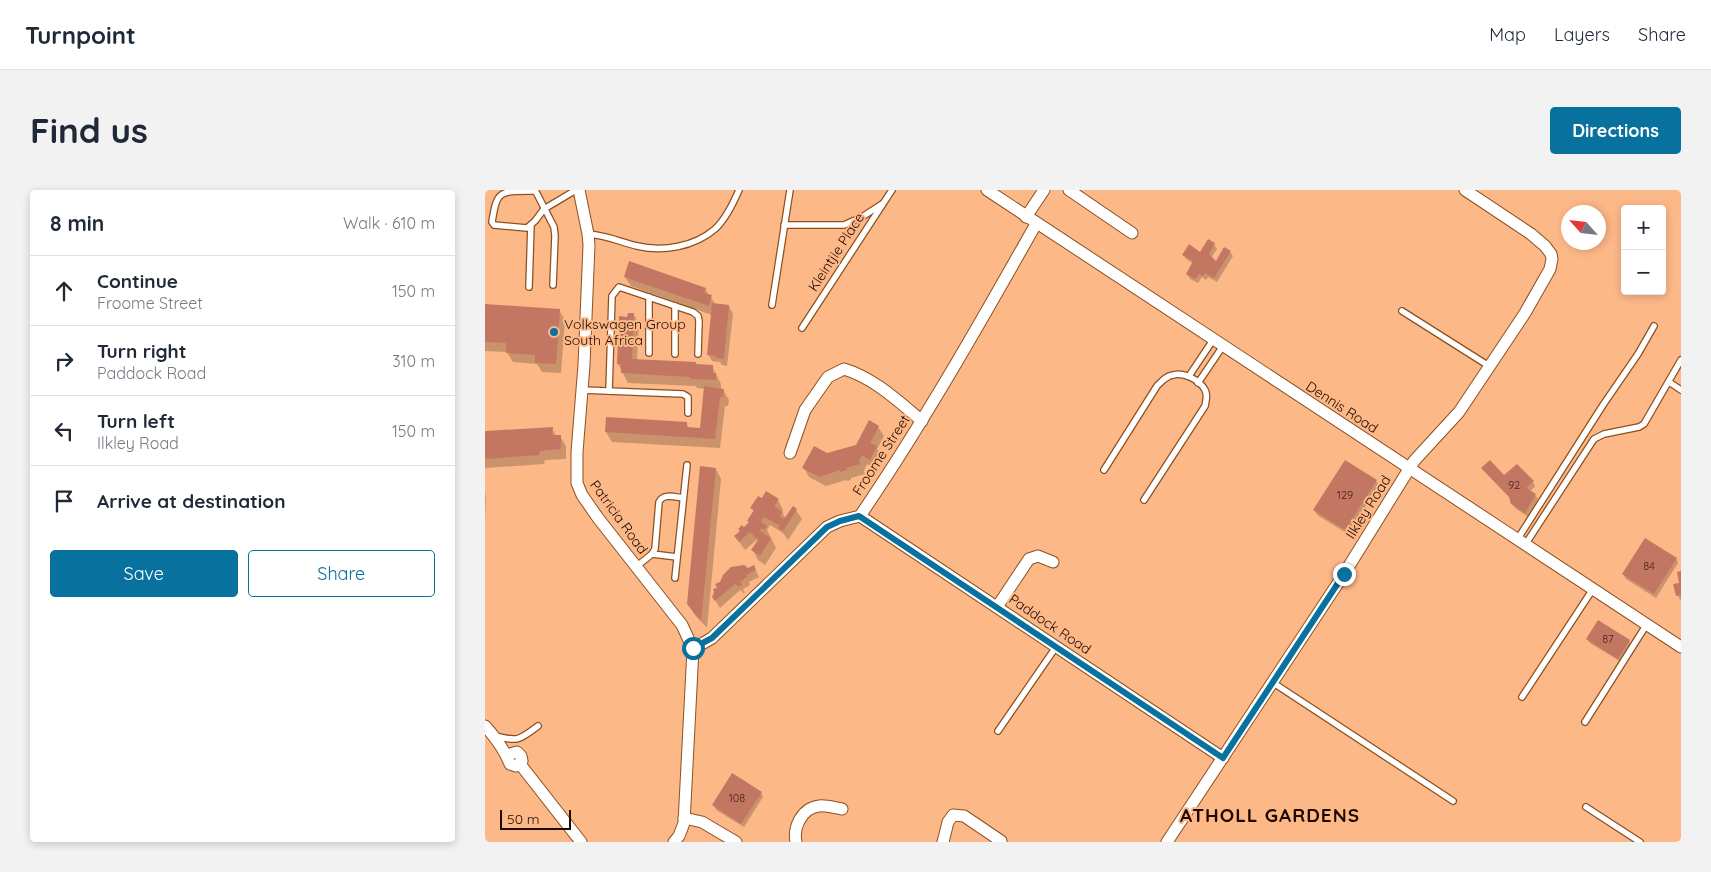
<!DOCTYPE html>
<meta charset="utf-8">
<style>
:root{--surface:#fff;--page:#f2f2f3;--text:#1f2937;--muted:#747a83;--line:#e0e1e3;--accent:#09719e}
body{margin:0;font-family:Quicksand,sans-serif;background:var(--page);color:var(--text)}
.controls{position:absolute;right:15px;top:15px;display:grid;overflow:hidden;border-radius:5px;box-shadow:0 2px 8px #0003}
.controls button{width:45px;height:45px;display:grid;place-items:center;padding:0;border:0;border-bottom:1px solid var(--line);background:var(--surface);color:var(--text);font:25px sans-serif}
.compass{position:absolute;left:1076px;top:15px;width:45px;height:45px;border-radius:50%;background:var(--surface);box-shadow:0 2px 8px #0003;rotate:297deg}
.scale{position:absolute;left:15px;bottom:12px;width:71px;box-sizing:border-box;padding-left:5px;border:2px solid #1f0800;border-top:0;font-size:14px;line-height:18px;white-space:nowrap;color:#1f0800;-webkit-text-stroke:4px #fdb888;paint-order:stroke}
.stop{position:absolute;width:15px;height:15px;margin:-11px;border:4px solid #09719e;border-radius:50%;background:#fff}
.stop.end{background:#09719e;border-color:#fff;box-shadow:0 1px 5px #0008}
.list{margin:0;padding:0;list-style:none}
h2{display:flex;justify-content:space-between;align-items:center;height:65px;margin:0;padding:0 20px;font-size:21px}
h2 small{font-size:16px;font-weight:400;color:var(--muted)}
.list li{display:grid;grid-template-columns:32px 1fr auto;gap:15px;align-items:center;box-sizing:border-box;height:70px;padding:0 20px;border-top:1px solid var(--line)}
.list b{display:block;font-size:19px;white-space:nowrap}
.list p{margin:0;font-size:16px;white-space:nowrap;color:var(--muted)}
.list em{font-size:16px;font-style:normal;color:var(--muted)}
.actions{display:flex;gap:10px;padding:15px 20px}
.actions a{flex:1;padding:11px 0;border:1px solid var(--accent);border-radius:5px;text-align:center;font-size:18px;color:var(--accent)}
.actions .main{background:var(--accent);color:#fff}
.icon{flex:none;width:28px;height:28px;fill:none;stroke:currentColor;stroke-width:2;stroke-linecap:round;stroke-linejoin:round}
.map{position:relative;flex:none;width:1196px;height:652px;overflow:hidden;border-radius:5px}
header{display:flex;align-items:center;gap:30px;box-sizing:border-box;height:70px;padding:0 25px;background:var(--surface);border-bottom:1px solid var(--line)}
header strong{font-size:24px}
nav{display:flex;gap:28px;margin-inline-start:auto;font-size:18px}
.intro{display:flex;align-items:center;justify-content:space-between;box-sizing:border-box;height:120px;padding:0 30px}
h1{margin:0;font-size:35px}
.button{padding:12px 22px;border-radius:5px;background:var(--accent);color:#fff;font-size:18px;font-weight:700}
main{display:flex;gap:30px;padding:0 30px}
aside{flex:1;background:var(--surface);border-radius:5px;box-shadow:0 2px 8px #0003}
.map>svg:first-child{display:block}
.shadow{fill:#0003}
.building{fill:#c37662}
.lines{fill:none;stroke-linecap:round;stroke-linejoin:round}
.lane-casing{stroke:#8d5020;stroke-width:8}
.street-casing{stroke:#8d5020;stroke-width:13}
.lane{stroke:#fff;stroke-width:5.5}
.street{stroke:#fff;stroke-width:11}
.route{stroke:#09719e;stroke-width:6}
.poi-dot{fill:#09719e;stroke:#fdb888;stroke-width:2}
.labels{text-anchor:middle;stroke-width:4;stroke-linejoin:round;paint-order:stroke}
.number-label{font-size:11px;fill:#482418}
.street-label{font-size:14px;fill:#1f0800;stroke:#fdb888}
.poi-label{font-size:14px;fill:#1f0800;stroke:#fdb888;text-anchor:start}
.district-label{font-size:19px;font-weight:bold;letter-spacing:1px;fill:#1f0800;stroke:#fdb888}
</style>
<header>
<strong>Turnpoint</strong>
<nav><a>Map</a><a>Layers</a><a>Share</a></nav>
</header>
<div class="intro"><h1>Find us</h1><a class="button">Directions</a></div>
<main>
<aside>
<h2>8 min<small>Walk · 610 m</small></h2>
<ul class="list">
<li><svg class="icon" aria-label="ahead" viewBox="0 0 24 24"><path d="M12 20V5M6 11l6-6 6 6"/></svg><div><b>Continue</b><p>Froome Street</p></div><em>150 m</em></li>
<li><svg class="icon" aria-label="right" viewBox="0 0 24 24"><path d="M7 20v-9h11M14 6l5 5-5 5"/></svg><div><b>Turn right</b><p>Paddock Road</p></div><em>310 m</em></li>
<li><svg class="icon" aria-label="left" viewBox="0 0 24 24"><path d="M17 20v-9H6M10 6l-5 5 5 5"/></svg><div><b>Turn left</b><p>Ilkley Road</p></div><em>150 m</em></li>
<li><svg class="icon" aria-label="arrive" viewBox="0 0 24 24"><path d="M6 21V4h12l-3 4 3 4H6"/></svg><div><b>Arrive at destination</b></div></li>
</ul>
<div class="actions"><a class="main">Save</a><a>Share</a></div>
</aside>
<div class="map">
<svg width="1196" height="652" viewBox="0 0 1196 652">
<rect width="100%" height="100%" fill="#fdb888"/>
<g class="shadow">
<polygon points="723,50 729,54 732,59 726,68 731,73 745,62 748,66 732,92 723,87 721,90 717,87 713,93 705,89 702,84 709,74 701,69 699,65 715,64"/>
<polygon points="140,87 220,99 231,115 244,116 248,124 242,176 237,175 235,172 227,171 223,164 227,125 146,96"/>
<polygon points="0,115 74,120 80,130 76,183 57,182 52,174 28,172 22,162 0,161"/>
<polygon points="149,125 154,134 152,170 211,173 212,175 227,176 236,194 236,200 238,200 244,210 243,216 240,216 235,258 127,252 121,242 201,233 204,238 216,239 220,199 212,198 211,196 143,193 133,174 144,128"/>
<polygon points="393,237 399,246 392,259 397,267 390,279 382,274 379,281 380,284 366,288 366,290 362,291 361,290 341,296 324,287 319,278 342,265 372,256"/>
<polygon points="67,238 71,246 75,246 81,256 81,269 60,270 59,274 0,278 0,242"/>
<polygon points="998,278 1019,287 1048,292 1050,296 1045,302 1050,305 1053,309 1043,327 1030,318 1026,309"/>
<polygon points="231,279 236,289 222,438 209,424 203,414"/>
<polygon points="891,291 894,295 863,344 832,325 830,320"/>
<polygon points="0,304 1,306 0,330"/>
<polygon points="293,310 298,320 297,322 301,329 311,320 317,329 303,350 298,343 285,335 282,340 291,358 280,375 273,370 268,360 274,348 260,360 250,346 265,333 269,322 267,318"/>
<polygon points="1191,368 1193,373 1171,408 1141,389 1138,384"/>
<polygon points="269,377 274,387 264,392 265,395 258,399 260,403 258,403 256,400 254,401 235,418 228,407"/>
<polygon points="1196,382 1196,410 1195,410 1189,395 1196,394"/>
<polygon points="1102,449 1144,451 1146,455 1136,472 1105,453"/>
<polygon points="276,603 278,607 259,637 231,620 229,615"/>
</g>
<g class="building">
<polygon points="723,49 730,53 724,64 731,71 739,57 746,61 729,88 720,83 718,86 714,84 710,89 701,84 708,71 697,65 704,54 715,62"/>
<polygon points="144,71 221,98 219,103 227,105 224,116 139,87"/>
<polygon points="227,113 244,115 239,169 231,168 232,166 222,165"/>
<polygon points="0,114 75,119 71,174 50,173 50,165 21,163 21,153 0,152"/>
<polygon points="143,123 149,123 147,169 211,172 211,174 228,175 228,183 231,183 231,190 205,189 205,187 136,183 136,174 132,174 134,126 142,127"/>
<polygon points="219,196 239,199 238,207 235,207 230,249 120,242 121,227 202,232 202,237 215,238"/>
<polygon points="384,230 394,236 385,253 392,256 385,270 377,265 374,270 375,274 361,278 362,280 355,282 355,280 335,287 317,278 329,256 342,263 371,255"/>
<polygon points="68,237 67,245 76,245 76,259 55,261 54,265 0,269 0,241"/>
<polygon points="860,270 892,290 860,340 828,320"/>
<polygon points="1005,270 1019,285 1032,274 1049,291 1041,298 1051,304 1040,323 1026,314 1024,307 996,278"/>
<polygon points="215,276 231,278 216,431 202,414"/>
<polygon points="281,301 294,309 289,316 298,322 295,326 299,329 308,316 312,319 298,341 293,338 295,336 279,327 276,332 282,336 279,340 276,338 275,341 286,348 275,366 266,360 273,350 265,342 254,352 249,346 255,341 253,339 257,335 259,337 264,332 262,331 269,320 265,318 273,306 277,308"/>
<polygon points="1160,348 1192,368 1169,404 1137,384"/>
<polygon points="259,375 263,378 269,375 271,380 261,385 262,387 255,392 257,395 253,397 251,394 250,394 230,411 227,407 229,402 228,399 232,398 230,394 235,392 238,385 246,377"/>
<polygon points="1196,381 1196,405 1191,406 1188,394 1194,393 1192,382"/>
<polygon points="1113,430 1145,450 1133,469 1101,449"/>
<polygon points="247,583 277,602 256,634 227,615"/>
</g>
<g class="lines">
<defs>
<g id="lane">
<polyline points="50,0 69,37 70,46 68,95"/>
<path d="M50,1C14,1 12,0 7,32L9,35L42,38L50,31L59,19L91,0"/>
<polyline points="299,35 359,35 377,27 397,14"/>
<path d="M103,44C121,45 135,52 152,56C178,62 209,57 230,39C241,29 248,14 254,0"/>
<polyline points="44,97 46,35"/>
<polyline points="164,107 164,163"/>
<polyline points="287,115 305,0"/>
<polyline points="917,121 1004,176"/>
<polyline points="317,138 407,0"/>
<polyline points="190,164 190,116"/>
<polyline points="704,186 728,150"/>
<polyline points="1184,192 1196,200"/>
<polyline points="713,193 738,156"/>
<polyline points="97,200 198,204 203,207 203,223"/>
<polyline points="124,201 127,106 134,97 208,122 213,126 214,131 213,164"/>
<path d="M619,280L672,196C677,191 681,186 688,185C699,182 715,190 720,200C723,205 721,210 720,216L659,310"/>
<polyline points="1032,350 1118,215 1153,164 1169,136"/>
<polyline points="1040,355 1109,249 1119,244 1154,237 1159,234 1196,170"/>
<polyline points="167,364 192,367"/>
<path d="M152,376L167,364L170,359L174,312C178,303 190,307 198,308"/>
<polyline points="190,388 202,275"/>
<polyline points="787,492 968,611"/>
<polyline points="1037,507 1108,399"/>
<polyline points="1100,532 1162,434"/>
<polyline points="513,541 571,457"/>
<path d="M10,546C34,552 34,550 53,536"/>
<polyline points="1101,617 1155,652"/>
</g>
<g id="street">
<polyline points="94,0 103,44 104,55 99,175 92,262 92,293 97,305 113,328 197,435 208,459 199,633 194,646 189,652"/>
<polyline points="502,0 1196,457"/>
<polyline points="584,0 647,43"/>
<polyline points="541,27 559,0"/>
<path d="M305,263L320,220L343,187L359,179C389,188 413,211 437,231"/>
<polyline points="375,326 738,568"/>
<polyline points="512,417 544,369 553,366 568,372"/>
<path d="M208,459L227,448L342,337L355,331L375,326C439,232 495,133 551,34"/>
<path d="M0,536C11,548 19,559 25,574L31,576L37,571L36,566L32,562L25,564L23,567"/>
<polyline points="35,574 96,652"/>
<polyline points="199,628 217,632 251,652"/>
<path d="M311,652C308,637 317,618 334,616C341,615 350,618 357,619"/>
<polyline points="458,652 463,632 468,625 479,626 516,651"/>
<polyline points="682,652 859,384 929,271 974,222 1040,123 1065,79 1067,69 1066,64 1060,56 1046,44 980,0"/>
</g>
</defs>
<use href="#lane" class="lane-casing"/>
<use href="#street" class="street-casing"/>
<use href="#lane" class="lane"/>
<use href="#street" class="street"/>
</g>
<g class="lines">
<polyline class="route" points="208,458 227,448 342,337 355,331 374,326 738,568 859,384"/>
</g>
<circle class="poi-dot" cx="69" cy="142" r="5"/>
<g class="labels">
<g class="number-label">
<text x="1029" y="299">92</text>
<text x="860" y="309">129</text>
<text x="1164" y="380">84</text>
<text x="1123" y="453">87</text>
<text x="252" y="612">108</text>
</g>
<g class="street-label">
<text transform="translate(351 62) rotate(-57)" y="5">Kleintjie Place</text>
<text transform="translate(857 217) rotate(33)" y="5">Dennis Road</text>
<text transform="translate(396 265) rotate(-57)" y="5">Froome Street</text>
<text transform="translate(883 317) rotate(-58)" y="5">Ilkley Road</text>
<text transform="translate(134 327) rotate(54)" y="5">Patricia Road</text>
<text transform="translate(565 434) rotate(34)" y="5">Paddock Road</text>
</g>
<g class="poi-label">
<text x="79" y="139">Volkswagen Group<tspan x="79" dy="16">South Africa</tspan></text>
</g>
<g class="district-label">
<text x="785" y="632">ATHOLL GARDENS</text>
</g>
</g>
</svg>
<div class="controls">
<button>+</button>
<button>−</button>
</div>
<svg class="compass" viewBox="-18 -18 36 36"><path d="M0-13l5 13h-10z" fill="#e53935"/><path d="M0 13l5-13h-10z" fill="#747a83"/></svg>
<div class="scale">50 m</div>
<div class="stop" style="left:208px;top:458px"></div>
<div class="stop end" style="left:859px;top:384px"></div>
</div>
</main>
